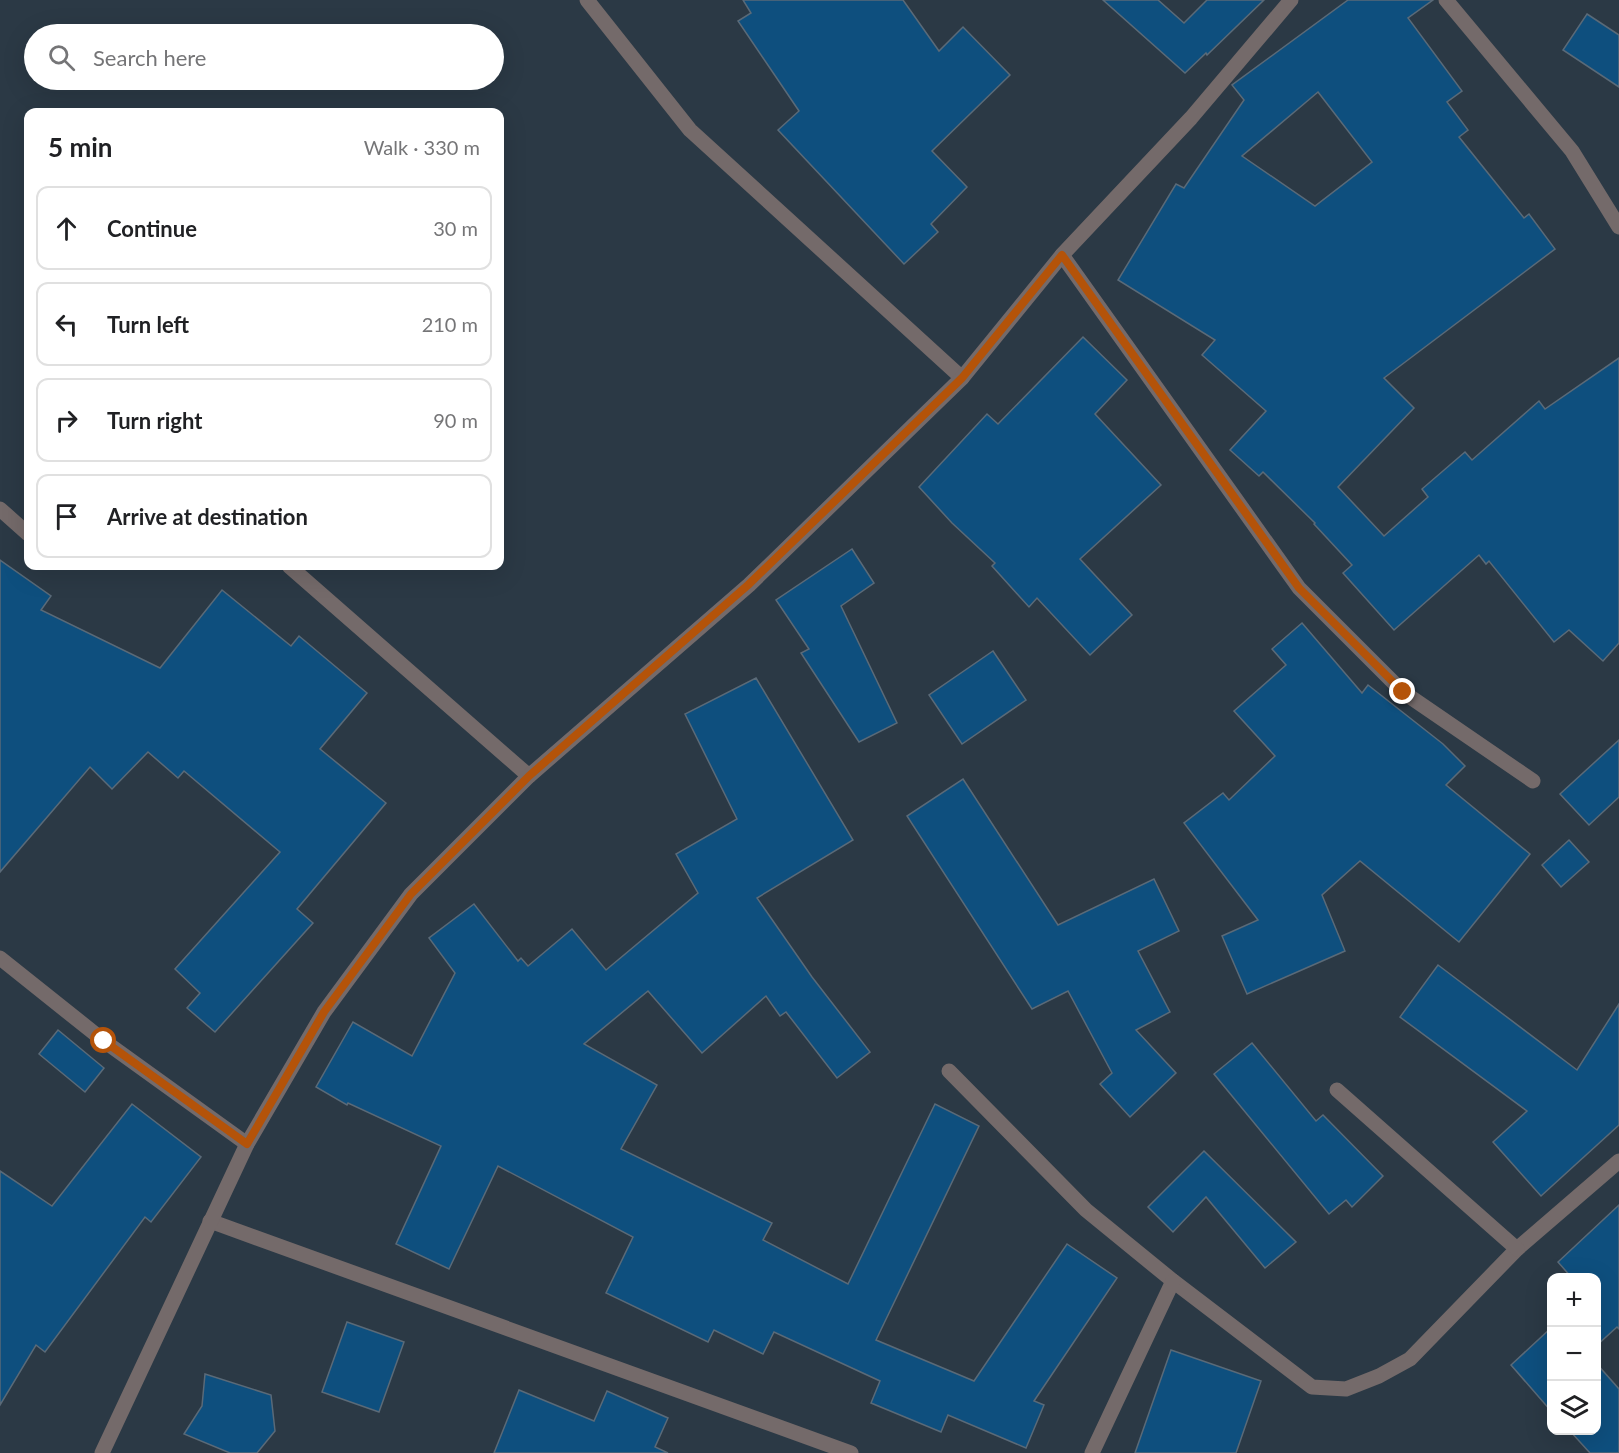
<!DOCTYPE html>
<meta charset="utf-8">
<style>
:root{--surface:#fff;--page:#f2f2f2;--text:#202124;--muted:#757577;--line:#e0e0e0}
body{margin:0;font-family:Lato,sans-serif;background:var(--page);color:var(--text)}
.controls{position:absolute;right:18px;bottom:18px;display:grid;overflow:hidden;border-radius:12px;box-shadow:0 6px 24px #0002}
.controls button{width:54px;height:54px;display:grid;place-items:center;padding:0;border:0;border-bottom:2px solid var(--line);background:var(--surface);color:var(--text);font:30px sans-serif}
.stop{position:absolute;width:18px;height:18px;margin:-14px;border:4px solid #b45309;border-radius:50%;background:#fff}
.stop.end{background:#b45309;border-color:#fff;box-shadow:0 2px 6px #0008}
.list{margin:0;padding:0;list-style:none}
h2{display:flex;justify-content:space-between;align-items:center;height:78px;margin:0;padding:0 24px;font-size:26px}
h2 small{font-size:20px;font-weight:400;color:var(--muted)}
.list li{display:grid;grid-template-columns:39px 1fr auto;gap:18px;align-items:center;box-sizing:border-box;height:84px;margin:0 12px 12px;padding:0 12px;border:2px solid var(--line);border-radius:12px}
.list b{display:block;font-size:22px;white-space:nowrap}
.list em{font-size:20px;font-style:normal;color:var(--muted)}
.icon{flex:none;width:33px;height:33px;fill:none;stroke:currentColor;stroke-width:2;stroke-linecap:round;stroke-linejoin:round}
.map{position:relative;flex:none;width:1619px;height:1453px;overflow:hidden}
.search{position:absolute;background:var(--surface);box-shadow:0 6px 24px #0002;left:24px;top:24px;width:480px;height:66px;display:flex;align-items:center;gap:15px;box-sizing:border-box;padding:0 21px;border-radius:33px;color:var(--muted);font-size:22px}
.panel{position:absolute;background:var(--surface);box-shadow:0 6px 24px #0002;left:24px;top:108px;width:480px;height:462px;border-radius:12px}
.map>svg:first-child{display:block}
.building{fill:#0e4f7e;stroke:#5a6a78;stroke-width:1.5;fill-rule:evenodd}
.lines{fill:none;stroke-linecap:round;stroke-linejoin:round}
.street{stroke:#746a6a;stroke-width:15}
.route{stroke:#b45309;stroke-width:8}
</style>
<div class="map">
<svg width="1619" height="1453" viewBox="0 0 1619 1453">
<rect width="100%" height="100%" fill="#2b3945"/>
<g class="building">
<polygon points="743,0 903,0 939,51 963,27 1010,75 932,151 967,187 931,224 938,232 904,264 778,130 799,111 738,21 751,13"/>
<polygon points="1103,0 1158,0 1184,23 1207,0 1264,0 1207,55 1206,53 1185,73"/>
<path d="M1348,0H1433L1408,18L1462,91L1447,102L1468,130L1459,137L1524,218L1529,214L1555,249L1384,378L1414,408L1338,487L1384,536L1428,497L1422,489L1465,452L1472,460L1539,401L1545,409L1619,358V643L1603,661L1569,630L1554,642L1489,561L1486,564L1479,555L1394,630L1343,573L1352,565L1314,524L1315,523L1263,472L1259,476L1230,450L1266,411L1202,355L1215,340L1118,280L1176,184L1184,188L1244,100L1232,85ZM1318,92L1372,162L1315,206L1242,156Z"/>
<polygon points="1587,14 1619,35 1619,87 1563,50"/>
<polygon points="1083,337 1127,380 1095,414 1161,485 1080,559 1132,615 1090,655 1037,598 1029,607 992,566 995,563 952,523 919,487 987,414 998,424"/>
<polygon points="852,549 874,583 841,606 897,723 859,742 801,653 809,649 776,600"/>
<polygon points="0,560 51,596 41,610 160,668 222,590 291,646 299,636 367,693 320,749 386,803 297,909 313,923 215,1032 187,1008 200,993 175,969 280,852 184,771 178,778 148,752 112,789 90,767 0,872"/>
<polygon points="1302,623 1362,693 1368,685 1443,744 1465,766 1446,785 1530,854 1459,942 1360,861 1322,895 1345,951 1247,994 1222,936 1258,920 1184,823 1223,793 1229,800 1275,756 1234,711 1286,665 1272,649"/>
<polygon points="993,651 1026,700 962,744 929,695"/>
<polygon points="756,678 853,840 757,898 812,977 870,1052 837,1078 786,1012 780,1016 766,996 702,1053 648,991 584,1044 657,1085 621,1149 772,1223 763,1240 848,1284 935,1104 979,1126 876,1340 974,1381 1067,1244 1117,1278 1034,1401 1044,1405 1026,1448 948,1415 941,1432 871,1403 880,1381 774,1332 763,1354 714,1330 708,1342 606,1293 633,1237 498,1166 449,1269 396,1244 441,1146 348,1103 347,1105 316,1087 353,1022 412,1056 455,973 429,938 474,904 518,961 521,958 528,966 572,929 606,970 698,893 676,854 737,819 685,714"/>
<polygon points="1619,740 1619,797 1589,825 1560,794"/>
<polygon points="963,779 1058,925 1154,879 1179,931 1138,951 1170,1012 1136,1030 1176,1073 1130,1117 1100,1084 1112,1073 1068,991 1032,1009 907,816"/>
<polygon points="1569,840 1589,862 1561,887 1542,865"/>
<polygon points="1438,965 1577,1070 1619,1004 1619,1125 1541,1196 1493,1142 1527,1111 1400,1017"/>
<polygon points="58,1030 104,1068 85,1092 39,1054"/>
<polygon points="1252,1043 1316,1121 1323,1115 1383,1176 1352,1207 1346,1200 1329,1214 1214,1074"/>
<polygon points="132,1104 201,1157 151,1222 145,1217 45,1352 36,1345 0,1405 0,1171 52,1206"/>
<polygon points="1204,1151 1296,1242 1265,1268 1206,1197 1173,1232 1148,1207"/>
<polygon points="1619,1205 1619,1329 1617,1327 1596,1346 1596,1278 1572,1278 1558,1262"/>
<polygon points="347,1322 404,1342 379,1412 322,1392"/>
<polygon points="1551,1328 1551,1411 1511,1365"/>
<polygon points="1171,1350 1261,1381 1236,1453 1135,1453"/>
<polygon points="1596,1363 1619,1389 1619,1453 1590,1453 1570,1431 1596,1431"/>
<polygon points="205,1374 271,1395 275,1431 257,1453 230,1453 184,1434 202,1406"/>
<polygon points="519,1390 594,1421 607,1391 668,1418 655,1447 668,1453 494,1453"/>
</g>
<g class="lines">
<g class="street">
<polyline points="587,0 690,130 962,378"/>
<polyline points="1446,0 1572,151 1619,227"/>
<polyline points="1062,255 1299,588 1403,692 1533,781"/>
<polyline points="0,509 28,534"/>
<polyline points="289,566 529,776"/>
<polyline points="0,958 104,1041 247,1144"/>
<polyline points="949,1071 1086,1210 1173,1281 1312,1387 1346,1389 1379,1376 1410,1359 1517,1249 1619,1161"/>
<polyline points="1337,1090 1517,1249"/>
<polyline points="210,1221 851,1453"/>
<polyline points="102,1453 247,1144 324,1012 411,894 529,776 749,585 962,378 1062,255 1191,118 1291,0"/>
<polyline points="1092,1453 1173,1281"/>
</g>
</g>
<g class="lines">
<polyline class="route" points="104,1041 247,1144 324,1012 411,894 529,776 748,585 962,378 1062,255 1299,588 1403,692"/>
</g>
</svg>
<div class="controls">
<button>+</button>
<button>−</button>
<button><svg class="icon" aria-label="layers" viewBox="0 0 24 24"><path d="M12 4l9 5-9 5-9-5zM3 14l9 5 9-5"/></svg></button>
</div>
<div class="stop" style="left:104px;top:1041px"></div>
<div class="stop end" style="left:1403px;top:692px"></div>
<div class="search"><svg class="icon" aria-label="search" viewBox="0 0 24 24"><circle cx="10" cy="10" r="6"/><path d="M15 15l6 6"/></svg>Search here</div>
<section class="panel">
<h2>5 min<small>Walk · 330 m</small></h2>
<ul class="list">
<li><svg class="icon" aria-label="ahead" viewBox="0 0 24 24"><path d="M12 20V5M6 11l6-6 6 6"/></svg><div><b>Continue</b></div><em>30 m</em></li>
<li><svg class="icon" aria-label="left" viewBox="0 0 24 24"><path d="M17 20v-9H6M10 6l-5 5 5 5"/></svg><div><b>Turn left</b></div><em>210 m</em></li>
<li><svg class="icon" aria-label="right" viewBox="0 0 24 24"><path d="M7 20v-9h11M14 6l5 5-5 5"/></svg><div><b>Turn right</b></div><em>90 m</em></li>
<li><svg class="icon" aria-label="arrive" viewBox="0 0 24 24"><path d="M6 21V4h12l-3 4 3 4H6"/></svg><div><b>Arrive at destination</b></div></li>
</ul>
</section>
</div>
